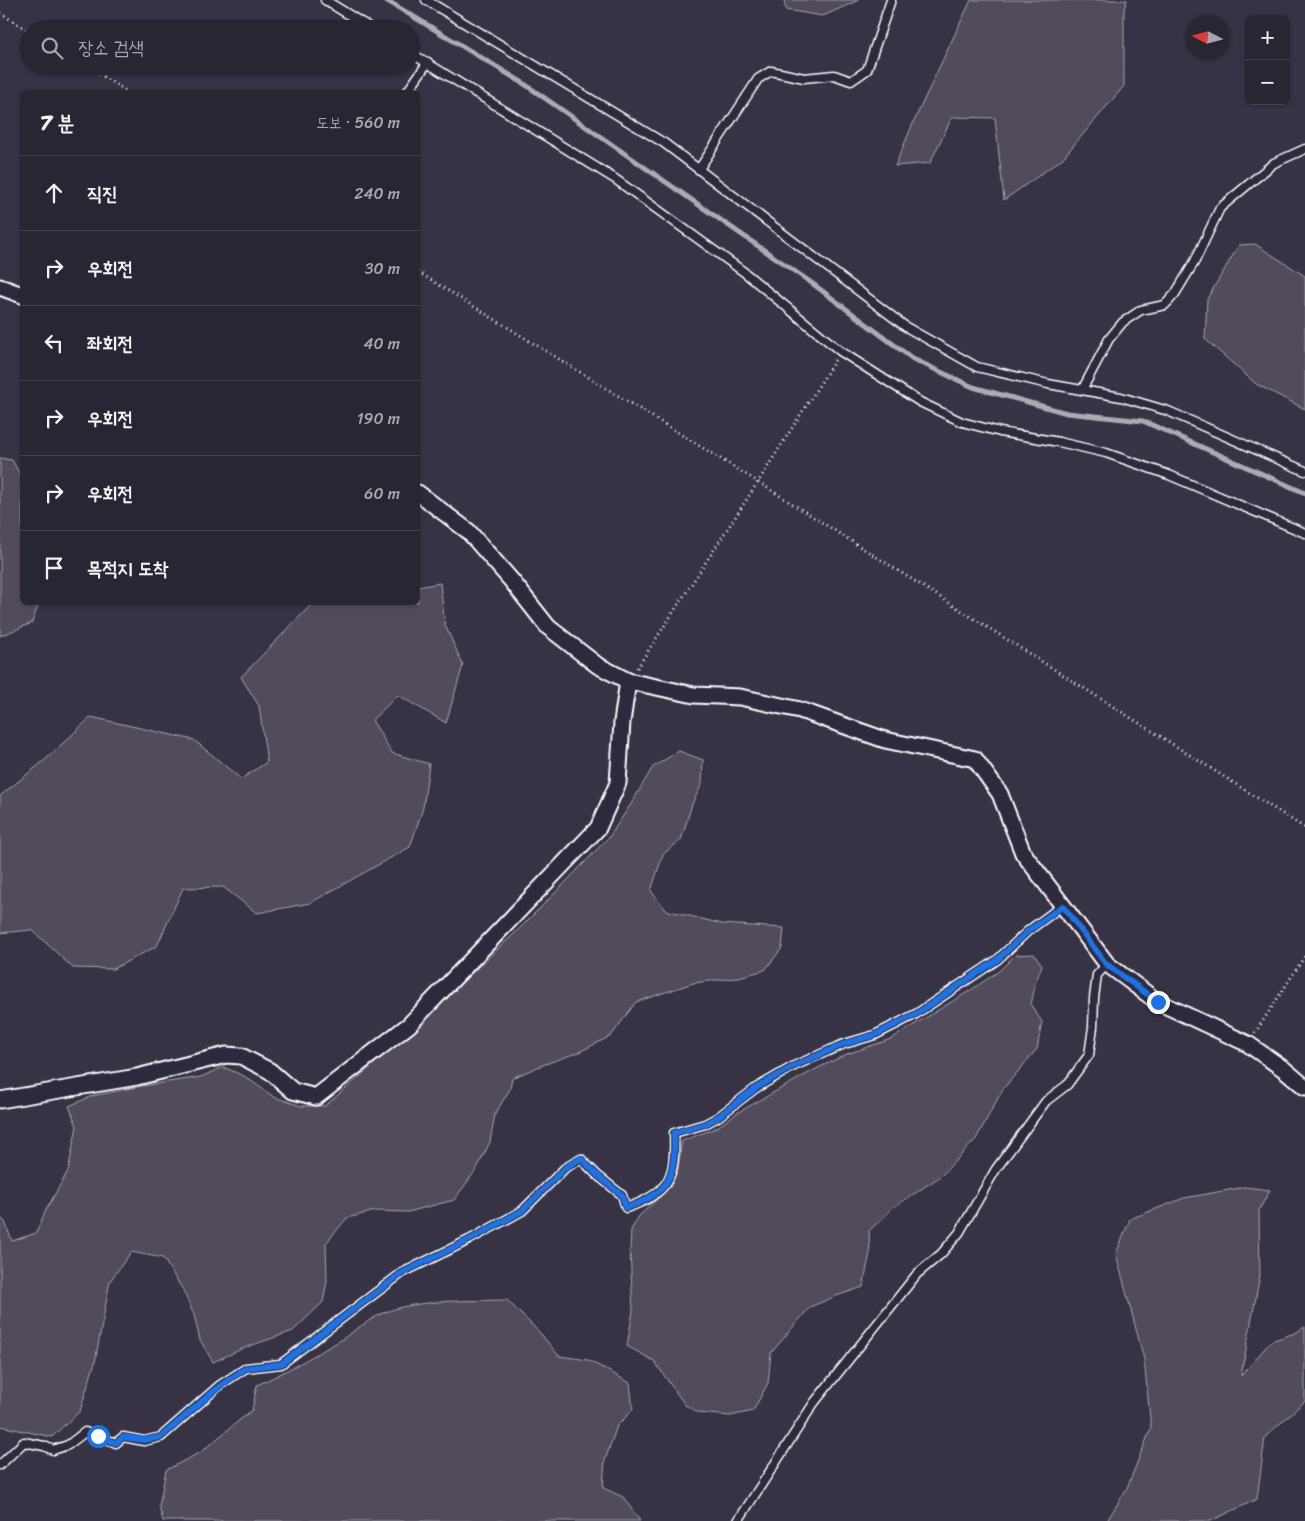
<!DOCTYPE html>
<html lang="ko">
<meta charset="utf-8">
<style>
:root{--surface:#292634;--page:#353240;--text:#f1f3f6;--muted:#a5a5ac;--line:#45434f}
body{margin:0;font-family:Sriracha,"Poor Story",sans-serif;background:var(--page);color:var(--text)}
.controls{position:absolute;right:15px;top:15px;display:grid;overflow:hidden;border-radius:8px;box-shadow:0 1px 4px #0004}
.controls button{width:45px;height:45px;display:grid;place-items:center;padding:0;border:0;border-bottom:1px solid var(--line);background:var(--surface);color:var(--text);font:25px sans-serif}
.compass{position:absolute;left:1185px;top:15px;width:45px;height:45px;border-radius:50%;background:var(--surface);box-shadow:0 1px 4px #0004;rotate:276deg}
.stop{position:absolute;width:15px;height:15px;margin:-11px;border:4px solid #1a73e8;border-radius:50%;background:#fff}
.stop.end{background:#1a73e8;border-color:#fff;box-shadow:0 1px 5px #0008}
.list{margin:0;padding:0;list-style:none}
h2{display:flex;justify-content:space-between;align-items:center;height:65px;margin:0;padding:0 20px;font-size:21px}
h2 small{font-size:16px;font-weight:400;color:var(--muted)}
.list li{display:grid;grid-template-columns:32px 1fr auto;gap:15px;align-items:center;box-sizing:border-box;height:75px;padding:0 20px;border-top:1px solid var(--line)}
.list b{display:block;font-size:19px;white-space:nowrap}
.list em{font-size:16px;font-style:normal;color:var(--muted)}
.icon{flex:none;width:28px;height:28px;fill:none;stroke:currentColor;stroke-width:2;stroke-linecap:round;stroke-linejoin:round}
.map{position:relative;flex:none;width:1305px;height:1521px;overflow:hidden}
.search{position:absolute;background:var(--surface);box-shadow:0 1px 4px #0004;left:20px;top:20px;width:400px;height:55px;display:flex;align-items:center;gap:12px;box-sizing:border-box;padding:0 18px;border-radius:28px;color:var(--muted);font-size:19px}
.panel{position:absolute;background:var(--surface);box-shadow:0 1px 4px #0004;left:20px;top:90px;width:400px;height:515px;border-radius:8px}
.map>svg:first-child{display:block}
.green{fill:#514c5c;stroke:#a8a6ae}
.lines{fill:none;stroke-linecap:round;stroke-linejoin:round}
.stream{stroke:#adabb2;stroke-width:5}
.service-casing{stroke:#fff;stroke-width:11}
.minor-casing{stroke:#fff;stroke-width:19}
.path{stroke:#fff;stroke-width:3;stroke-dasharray:1 4;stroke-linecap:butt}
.service{stroke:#2f2a3d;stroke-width:8}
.minor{stroke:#2f2a3d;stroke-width:15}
.route{stroke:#1a73e8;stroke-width:6}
</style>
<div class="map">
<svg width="1305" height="1521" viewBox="0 0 1305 1521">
<rect width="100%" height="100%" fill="#373345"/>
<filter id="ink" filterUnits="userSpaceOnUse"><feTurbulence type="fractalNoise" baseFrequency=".02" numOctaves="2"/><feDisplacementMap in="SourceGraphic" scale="10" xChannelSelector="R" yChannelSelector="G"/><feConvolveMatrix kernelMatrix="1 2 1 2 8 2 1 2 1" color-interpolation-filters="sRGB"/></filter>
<g filter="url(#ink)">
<g class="green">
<polygon points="784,0 859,0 823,16 786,10"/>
<polygon points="971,0 1127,0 1124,9 1124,86 1062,159 1004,200 995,118 952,117 930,163 895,166 914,121"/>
<polygon points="1255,244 1305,276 1305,409 1256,384 1205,339 1207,299 1239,245"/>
<polygon points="0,458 12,460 22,478 22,602 39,603 32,623 0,636"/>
<polygon points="440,583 445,625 463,665 446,723 398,695 372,720 392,753 429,764 423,808 410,847 310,903 257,913 223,887 183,888 157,946 113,969 73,968 32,930 0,933 0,796 45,760 91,717 194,740 241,779 267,762 259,706 241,677 313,603 418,602 418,587"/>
<polygon points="679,751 703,760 702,784 692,804 681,840 663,854 651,891 666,910 722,924 784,928 782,948 765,970 735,978 693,983 636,1002 611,1036 579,1052 540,1066 512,1078 510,1089 495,1114 490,1142 476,1170 454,1200 408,1212 375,1211 347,1218 326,1243 327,1281 323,1302 293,1331 244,1348 213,1362 200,1340 194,1315 183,1290 163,1258 131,1252 110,1281 95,1362 80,1411 52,1437 0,1426 0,1217 5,1222 12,1241 36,1233 46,1210 68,1171 77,1126 69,1106 92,1096 142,1086 201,1077 223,1067 244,1076 274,1097 301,1106 325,1106 366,1071 515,933 556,892 609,837 631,804 653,767"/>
<polygon points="1034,954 1042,965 1036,981 1031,1005 1042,1022 1037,1049 1003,1089 976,1139 941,1176 894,1207 869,1231 870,1253 863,1287 836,1296 810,1307 771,1353 768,1383 753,1411 730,1416 699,1413 685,1405 654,1361 627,1346 633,1311 630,1251 631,1230 639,1216 670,1187 678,1169 682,1141 716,1128 737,1113 816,1069 847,1054 891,1039 971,990 999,971 1015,955"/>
<polygon points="1245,1187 1270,1190 1259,1210 1260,1275 1241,1376 1271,1341 1295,1333 1305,1327 1305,1401 1265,1437 1257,1499 1211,1521 1107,1521 1127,1488 1151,1428 1144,1359 1116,1254 1130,1219 1184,1198"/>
<path d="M507,1300L540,1333L559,1356L588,1360L630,1383L633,1410L617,1426L605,1460L603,1488L623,1497L640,1521H163L159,1506L166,1470L201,1452L252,1410L257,1385C286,1372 313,1356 341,1340C354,1331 368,1320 383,1313C417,1299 470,1301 507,1300Z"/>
</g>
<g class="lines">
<polyline class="stream" points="386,0 523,83 813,284 913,359 973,387 1067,413 1143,421 1305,493"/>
<defs>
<g id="service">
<polyline points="325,0 372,29"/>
<polyline points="426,0 664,143 906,327 977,367 1048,384 1121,397 1168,411 1305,471"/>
<polyline points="411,53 615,179 744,272 840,351 920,402 962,422 1000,432 1059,442 1106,453 1169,475 1305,533"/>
<polyline points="407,92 428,62"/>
<polyline points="699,169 758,79 771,71 804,78 834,75 851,81 867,70 891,0"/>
<polyline points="1082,390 1109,339 1123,322 1141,310 1165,305 1175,294 1195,261 1220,208 1274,163 1305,149"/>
<path d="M0,1465L24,1442L44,1446L53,1450L68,1445L85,1432L116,1443L123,1437L144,1441L161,1437L220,1385L246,1368L281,1364L402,1273L469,1240L522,1211L565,1168L581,1159L597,1175L622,1195L626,1208C669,1193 676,1178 674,1133L705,1124L718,1117L756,1088L794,1066L844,1044L875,1035L916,1014L997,960L1028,931L1063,905"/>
<polyline points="738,1521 814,1403 917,1274 941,1254 959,1233 996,1169 1046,1101 1067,1085 1089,1055 1093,1027 1094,998 1097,975 1107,964"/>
</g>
<g id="minor">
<polyline points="0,287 22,295"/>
<polyline points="418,493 468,531 511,580 548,627 597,665 628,681 694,695 740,697 800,710 885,740 975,759 1000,794 1023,853 1107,964 1158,1002 1248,1044 1285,1070 1305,1087"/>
<polyline points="0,1100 137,1077 226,1055 241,1056 270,1071 293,1091 316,1097 409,1025 598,828 618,783 622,722 628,681"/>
</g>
</defs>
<use href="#service" class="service-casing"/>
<use href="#minor" class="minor-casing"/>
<g class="path">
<polyline points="0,13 29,31"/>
<polyline points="86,66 128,92"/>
<polyline points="418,272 758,482 1305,828"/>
<polyline points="637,668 758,482 835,360"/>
<polyline points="1255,1033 1305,956"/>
</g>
<use href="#service" class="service"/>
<use href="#minor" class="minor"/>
</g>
</g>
<g class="lines" filter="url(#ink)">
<path class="route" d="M98,1436L116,1443L123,1437L144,1440L161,1437L220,1386L246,1368L281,1364L402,1273L469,1240L522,1211L565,1168L581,1158L597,1175L622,1195L626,1208C669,1193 676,1178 674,1133L705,1124L718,1117L756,1088L794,1066L844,1044L875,1035L916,1014L997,960L1028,931L1063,906L1106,964L1158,1002"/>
</g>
</svg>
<div class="controls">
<button>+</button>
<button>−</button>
</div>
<svg class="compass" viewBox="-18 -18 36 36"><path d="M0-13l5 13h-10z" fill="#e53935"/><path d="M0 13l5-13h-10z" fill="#a5a5ac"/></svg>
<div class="stop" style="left:98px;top:1436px"></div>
<div class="stop end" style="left:1158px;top:1002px"></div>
<div class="search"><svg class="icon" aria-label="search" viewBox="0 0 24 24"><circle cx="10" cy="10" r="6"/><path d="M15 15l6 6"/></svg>장소 검색</div>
<section class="panel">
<h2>7 분<small>도보 · 560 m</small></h2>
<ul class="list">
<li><svg class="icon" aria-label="ahead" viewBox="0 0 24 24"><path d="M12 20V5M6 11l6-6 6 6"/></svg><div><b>직진</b></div><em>240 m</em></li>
<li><svg class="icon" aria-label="right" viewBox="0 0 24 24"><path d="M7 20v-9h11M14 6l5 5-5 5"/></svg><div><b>우회전</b></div><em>30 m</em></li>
<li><svg class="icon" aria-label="left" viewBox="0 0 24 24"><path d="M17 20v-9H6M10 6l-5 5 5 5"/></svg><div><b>좌회전</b></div><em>40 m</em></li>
<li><svg class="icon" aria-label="right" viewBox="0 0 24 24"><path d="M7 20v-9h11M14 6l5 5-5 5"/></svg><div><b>우회전</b></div><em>190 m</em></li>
<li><svg class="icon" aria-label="right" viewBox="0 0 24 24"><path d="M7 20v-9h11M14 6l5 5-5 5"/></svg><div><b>우회전</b></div><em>60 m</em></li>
<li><svg class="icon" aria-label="arrive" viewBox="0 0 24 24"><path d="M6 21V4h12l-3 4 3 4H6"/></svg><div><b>목적지 도착</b></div></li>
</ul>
</section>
</div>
